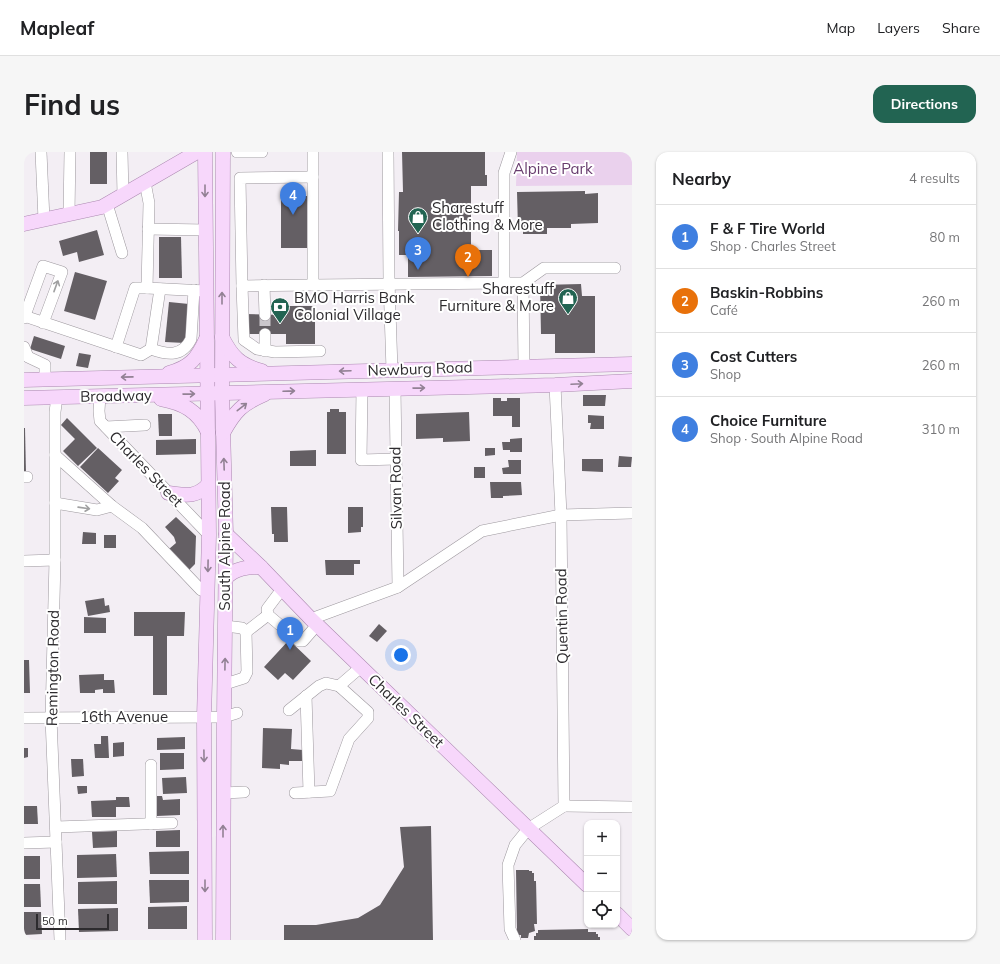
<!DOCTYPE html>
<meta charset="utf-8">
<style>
:root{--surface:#fff;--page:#f6f6f6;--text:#202124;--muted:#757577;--line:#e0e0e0;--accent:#226452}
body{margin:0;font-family:Mulish,sans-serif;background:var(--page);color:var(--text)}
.controls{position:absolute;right:12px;bottom:12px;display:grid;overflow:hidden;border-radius:8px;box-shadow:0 1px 3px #0004}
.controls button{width:36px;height:36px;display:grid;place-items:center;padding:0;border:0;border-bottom:1px solid var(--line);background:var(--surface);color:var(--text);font:20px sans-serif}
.scale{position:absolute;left:12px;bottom:10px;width:73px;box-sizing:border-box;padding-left:4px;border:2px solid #2d2b2e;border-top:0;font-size:11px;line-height:14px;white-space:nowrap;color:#2d2b2e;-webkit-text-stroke:3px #fff;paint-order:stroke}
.you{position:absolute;left:377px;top:503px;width:14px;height:14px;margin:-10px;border:3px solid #fff;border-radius:50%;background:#1a73e8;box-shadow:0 0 0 6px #1a73e833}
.badge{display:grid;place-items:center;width:26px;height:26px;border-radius:50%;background:var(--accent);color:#fff;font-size:13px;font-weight:700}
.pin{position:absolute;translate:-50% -33px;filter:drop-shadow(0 1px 2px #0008)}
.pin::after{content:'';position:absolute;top:21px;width:14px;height:12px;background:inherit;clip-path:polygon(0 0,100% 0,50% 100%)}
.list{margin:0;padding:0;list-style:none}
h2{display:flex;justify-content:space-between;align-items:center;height:52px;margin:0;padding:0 16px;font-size:17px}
h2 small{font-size:13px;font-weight:400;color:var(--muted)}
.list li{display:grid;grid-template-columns:26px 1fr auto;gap:12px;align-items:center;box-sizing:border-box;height:64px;padding:0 16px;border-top:1px solid var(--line)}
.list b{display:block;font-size:15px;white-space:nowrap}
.list p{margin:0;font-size:13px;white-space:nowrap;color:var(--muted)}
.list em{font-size:13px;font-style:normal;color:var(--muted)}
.icon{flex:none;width:22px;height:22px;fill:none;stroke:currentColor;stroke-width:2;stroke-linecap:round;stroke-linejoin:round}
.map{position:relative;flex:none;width:608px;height:788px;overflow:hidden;border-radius:12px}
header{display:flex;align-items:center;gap:24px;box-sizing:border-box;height:56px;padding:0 20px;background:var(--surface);border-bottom:1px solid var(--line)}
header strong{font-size:19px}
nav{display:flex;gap:22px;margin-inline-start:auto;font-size:14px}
.intro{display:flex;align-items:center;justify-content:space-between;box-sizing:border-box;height:96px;padding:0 24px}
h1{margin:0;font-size:28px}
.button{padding:10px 18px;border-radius:12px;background:var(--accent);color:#fff;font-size:14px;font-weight:700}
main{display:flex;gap:24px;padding:0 24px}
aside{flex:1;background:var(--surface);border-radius:12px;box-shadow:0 1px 3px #0004}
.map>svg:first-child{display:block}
.green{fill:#ead1ed}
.building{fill:#645f64}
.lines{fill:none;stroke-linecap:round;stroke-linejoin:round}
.minor-tunnel{stroke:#cbc7cc;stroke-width:11;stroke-dasharray:11 5.5;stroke-linecap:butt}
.minor-casing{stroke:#9d989e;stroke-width:12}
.major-casing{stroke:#ac89b1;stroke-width:15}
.minor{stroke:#fff;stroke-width:11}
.major{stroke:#f7d7fb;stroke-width:14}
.oneway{stroke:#928194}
.oneway2{stroke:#a0a0a1}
.labels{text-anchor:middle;stroke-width:4;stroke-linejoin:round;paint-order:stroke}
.park-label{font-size:15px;fill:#683c6e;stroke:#fff}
.poi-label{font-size:15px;fill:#2d2b2e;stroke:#fff;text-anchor:start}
.street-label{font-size:15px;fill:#2d2b2e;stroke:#fff}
</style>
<header>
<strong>Mapleaf</strong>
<nav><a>Map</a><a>Layers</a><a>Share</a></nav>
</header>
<div class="intro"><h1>Find us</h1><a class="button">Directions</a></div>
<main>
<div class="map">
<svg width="608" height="788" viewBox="0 0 608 788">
<rect width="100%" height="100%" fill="#f3eef4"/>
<polygon class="green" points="493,0 608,0 608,33 492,34"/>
<g class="building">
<rect x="66" y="0" width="17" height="32"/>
<polygon points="378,0 461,0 461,23 463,23 463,34 447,34 447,98 468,98 468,124 384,125 384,103 375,103 375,79 374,79 375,40 379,40"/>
<polygon points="561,39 561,42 574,41 574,71 547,72 547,76 523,76 523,82 499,82 499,77 494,77 493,40"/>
<rect x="257" y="44" width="27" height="52"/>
<polygon points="73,78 80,103 55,110 53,100 39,104 35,89"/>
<polygon points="135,85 157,85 158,126 135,126"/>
<polygon points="51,120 83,129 71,168 40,159"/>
<polygon points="557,132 558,144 571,144 571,201 531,201 531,182 517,182 516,133"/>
<polygon points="145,150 165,152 161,191 141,190"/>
<polygon points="261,154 291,154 291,192 262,192 262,182 220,182 220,162 261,163"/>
<polygon points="10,184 41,194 37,207 6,197"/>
<polygon points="55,201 67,203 64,216 52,214"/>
<polygon points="559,243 582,243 581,254 559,254"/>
<polygon points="469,246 477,246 477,249 483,249 483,246 496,246 496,275 488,275 488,264 469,264"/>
<polygon points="306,257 315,257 315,260 322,260 322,302 303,302 303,260 306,260"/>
<polygon points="445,260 446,289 419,290 419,286 392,287 392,262"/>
<polygon points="134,262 148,262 148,284 135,284"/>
<polygon points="564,263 580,264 580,277 566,277 567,271 564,271"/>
<polygon points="43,266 73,296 54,314 39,299 51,287 37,273"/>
<polygon points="0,276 1,276 2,321 0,321"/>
<polygon points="498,286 498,300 486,300 486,298 479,298 478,290 486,290 486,287"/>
<polygon points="172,287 172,302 132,303 132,288"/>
<polygon points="74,296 98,318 91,326 95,329 84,341 56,315"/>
<polygon points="461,296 471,296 471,303 461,304"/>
<polygon points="292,298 292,314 266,314 266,299"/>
<polygon points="595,304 608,305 607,315 594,315"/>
<polygon points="558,307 579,307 579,320 558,319"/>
<polygon points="484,308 497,308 497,322 479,322 478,316 485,315"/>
<rect x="450" y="315" width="11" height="11"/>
<polygon points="466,330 497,330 498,343 479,344 479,346 467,346"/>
<polygon points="247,355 263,355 264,390 250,390 250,382 248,382"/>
<polygon points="324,355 339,355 339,375 337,375 337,380 324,381"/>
<polygon points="152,365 172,384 171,412 165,418 145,397 152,391 150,385 141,375"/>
<polygon points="59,380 72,381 72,392 58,392"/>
<rect x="80" y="383" width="12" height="13"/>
<polygon points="301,408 336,408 336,412 330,412 330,423 302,423"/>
<polygon points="80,446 81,454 85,453 86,460 64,464 61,449"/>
<polygon points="110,460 161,460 160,484 143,484 143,543 129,543 129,484 110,484"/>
<polygon points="60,465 82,466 82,481 60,481"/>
<polygon points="355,472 363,479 353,490 345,484"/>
<polygon points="265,488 287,509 269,528 261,521 254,528 240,515"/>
<polygon points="0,508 5,508 6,541 0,541"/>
<polygon points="80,522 80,528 90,528 91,541 79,541 79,537 71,538 71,541 56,541 55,523"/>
<polygon points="239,576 268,577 267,597 279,598 279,609 265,609 265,613 256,612 256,617 238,616"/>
<polygon points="77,584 84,584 85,606 71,606 70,592 77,592"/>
<polygon points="161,585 161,597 133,598 133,586"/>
<polygon points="100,590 100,604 89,605 89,591"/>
<polygon points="0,596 4,596 4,605 0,606"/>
<polygon points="136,601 160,601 160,617 136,618"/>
<polygon points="47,607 59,607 60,624 48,625"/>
<polygon points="162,625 163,641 139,642 138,626"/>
<polygon points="53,634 63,634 63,641 54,642"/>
<polygon points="132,644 138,644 139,648 156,647 156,663 133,664"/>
<polygon points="92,645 105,645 106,655 92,655 92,665 68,665 67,649 92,648"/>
<polygon points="0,654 13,654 14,672 0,672"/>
<polygon points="407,674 409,788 260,788 260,773 292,773 334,766 356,753 380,715 376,675"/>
<polygon points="156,678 156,695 132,695 132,679"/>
<polygon points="93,679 93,695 69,696 68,680"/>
<polygon points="165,699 165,722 126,722 125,700"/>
<polygon points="92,702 93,725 53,726 53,703"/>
<rect x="0" y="704" width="16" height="23"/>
<polygon points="492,718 505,718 505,719 508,719 508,721 510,721 510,729 512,729 513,772 510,772 511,779 505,781 504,786 497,786 497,783 493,783"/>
<polygon points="125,728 165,728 165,750 126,751"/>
<polygon points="93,729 93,752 54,752 54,730"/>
<polygon points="0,732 16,732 17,755 0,755"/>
<polygon points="163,754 163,777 124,777 124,755"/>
<polygon points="94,756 94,779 55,780 54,757"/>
<polygon points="0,760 17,760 18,782 0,783"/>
<polygon points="564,777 564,780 572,780 572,782 574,782 574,785 576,785 576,788 510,788 510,784 512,784 512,781 514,781 514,778"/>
</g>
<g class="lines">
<polyline class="minor-tunnel" points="241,163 241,182"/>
<defs>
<g id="minor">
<polyline points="17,0 20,68"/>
<polyline points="98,0 99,43"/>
<polyline points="213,0 238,0"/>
<polyline points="289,0 289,133 480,131 480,21 487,0"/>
<polyline points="364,0 365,129 368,218"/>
<polyline points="289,25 216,26 218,134 289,133"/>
<polyline points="121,30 125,51 123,136 182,139"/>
<polyline points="83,52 98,101"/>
<polyline points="45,62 46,0"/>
<polyline points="124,77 182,78"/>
<polyline points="480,131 499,131 520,116 591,116"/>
<polyline points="499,131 500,214"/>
<polyline points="240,133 241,163"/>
<polyline points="218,134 220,188 233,197 251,200 296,199"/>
<polyline points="0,164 117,203 127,197 136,137"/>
<polyline points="0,166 19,114 38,120 19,171"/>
<polyline points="241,182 241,199"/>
<polyline points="0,195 4,205 21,213 21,227"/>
<polyline points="92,195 111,136 123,136"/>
<path d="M127,197C144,203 158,205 167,187L170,138"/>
<polyline points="371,236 374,435"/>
<polyline points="338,237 337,308 372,307"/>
<polyline points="76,244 75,259 76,269 185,383"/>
<polyline points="33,245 31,260 31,408 27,566 36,788"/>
<polyline points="82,275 121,273"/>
<polyline points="31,303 88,354 118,376 177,438"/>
<polyline points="0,325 3,325"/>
<polyline points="31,351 73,358 88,354"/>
<polyline points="0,409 31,408"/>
<polyline points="258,437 243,457 244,463 275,489 279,489 293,473"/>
<polyline points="287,467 374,435 458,379 537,363 608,361"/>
<polyline points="222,480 244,463"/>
<polyline points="201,532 220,526 223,520 222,480 218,476 201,474"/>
<polyline points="282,544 285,640"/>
<polyline points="265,558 295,534 302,531 315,534 337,515"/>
<polyline points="0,566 200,565 213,561"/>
<polyline points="200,641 220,640"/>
<polyline points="271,641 306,639 325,587 344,566 344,560 315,534"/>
<polyline points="540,654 608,655"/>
<polyline points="127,672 127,613"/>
<polyline points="32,675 148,671"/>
<polyline points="0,691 32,690"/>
<polyline points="491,788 486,777 484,713 491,693 504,677 540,654 537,363 531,233"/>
</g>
<g id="major">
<polyline points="199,0 198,241 202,382 200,565 199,788"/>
<polyline points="0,72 78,55 173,0"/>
<path d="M198,185C208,205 216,213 238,219"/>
<path d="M145,221C166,215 173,207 182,187"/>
<polyline points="0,228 608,212"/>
<polyline points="0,246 531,233 608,229"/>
<path d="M137,247C159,251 174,259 184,280"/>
<path d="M199,281C211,259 218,252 241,242"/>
<path d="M144,341C162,343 171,346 184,333"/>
<polyline points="202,382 237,415 287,467 563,733"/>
<path d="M202,426C211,416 224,415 237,415"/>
<polyline points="593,762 608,777"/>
<polyline points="181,788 180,565 185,383 181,0"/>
</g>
</defs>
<use href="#minor" class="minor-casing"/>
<use href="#major" class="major-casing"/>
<use href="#minor" class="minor"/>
<use href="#major" class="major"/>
</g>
<defs><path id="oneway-shaft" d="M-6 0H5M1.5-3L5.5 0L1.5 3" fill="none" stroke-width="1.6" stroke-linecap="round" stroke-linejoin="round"/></defs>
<g class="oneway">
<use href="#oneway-shaft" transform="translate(181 39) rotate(90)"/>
<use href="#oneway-shaft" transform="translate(198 146) rotate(-90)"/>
<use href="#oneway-shaft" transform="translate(321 219) rotate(178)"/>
<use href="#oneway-shaft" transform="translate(103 225) rotate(179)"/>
<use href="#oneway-shaft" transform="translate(553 232) rotate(-3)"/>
<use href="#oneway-shaft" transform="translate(395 236) rotate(-1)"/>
<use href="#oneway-shaft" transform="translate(265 239) rotate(-2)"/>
<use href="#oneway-shaft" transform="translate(165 242) rotate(-1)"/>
<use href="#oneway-shaft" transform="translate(218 255) rotate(-38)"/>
<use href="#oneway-shaft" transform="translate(200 312) rotate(-92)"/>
<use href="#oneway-shaft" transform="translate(184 414) rotate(91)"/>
<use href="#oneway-shaft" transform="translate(201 512) rotate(-89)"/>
<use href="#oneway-shaft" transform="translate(180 604) rotate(89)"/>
<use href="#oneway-shaft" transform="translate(199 679) rotate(-90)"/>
<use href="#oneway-shaft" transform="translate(181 734) rotate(90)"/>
</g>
<g class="oneway2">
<use href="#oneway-shaft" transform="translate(32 134) rotate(-70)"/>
<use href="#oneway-shaft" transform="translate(60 356) rotate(8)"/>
</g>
<defs>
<symbol id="shop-pin" viewBox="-11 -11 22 30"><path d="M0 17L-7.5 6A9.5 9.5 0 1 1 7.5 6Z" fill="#226452" stroke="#fff"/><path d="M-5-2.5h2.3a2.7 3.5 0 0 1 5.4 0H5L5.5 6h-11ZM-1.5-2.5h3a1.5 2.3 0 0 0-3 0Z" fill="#fff"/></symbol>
<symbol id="bank-pin" viewBox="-11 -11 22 30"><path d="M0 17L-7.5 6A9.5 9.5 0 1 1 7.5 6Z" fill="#226452" stroke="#fff"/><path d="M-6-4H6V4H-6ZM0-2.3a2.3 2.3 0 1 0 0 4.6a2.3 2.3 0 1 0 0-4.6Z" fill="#fff"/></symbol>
</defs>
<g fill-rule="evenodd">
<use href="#shop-pin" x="383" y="54" width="22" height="30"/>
<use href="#shop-pin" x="533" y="135" width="22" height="30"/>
<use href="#bank-pin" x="245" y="144" width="22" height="30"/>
</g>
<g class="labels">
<g class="park-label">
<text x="529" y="22">Alpine Park</text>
</g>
<g class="poi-label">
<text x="408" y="61">Sharestuff<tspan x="408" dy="17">Clothing &amp; More</tspan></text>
<text x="530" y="142" text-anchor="end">Sharestuff<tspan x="530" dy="17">Furniture &amp; More</tspan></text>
<text x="270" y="151">BMO Harris Bank<tspan x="270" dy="17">Colonial Village</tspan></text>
</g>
<g class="street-label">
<text transform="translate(396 217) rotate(-2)" y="5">Newburg Road</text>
<text transform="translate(92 244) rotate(-1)" y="5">Broadway</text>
<text transform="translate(122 317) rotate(46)" y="5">Charles Street</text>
<text transform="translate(372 336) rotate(-91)" y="5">Silvan Road</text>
<text transform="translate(201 394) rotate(-90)" y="5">South Alpine Road</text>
<text transform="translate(538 464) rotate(-91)" y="5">Quentin Road</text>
<text transform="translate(29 516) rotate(-89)" y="5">Remington Road</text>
<text transform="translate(382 559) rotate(44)" y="5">Charles Street</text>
<text x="100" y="570">16th Avenue</text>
</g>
</g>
</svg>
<div class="controls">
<button>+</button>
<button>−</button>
<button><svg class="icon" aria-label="locate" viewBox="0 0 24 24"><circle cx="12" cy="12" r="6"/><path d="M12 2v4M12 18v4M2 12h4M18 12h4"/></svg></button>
</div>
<div class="scale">50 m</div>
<div class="you"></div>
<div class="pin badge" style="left:266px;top:498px;background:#3f7fe0">1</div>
<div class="pin badge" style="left:444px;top:125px;background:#e8710a">2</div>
<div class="pin badge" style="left:394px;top:118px;background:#3f7fe0">3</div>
<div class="pin badge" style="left:269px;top:63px;background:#3f7fe0">4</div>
</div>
<aside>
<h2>Nearby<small>4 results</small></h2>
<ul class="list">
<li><span class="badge" style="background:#3f7fe0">1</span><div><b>F &amp; F Tire World</b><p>Shop · Charles Street</p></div><em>80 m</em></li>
<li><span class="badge" style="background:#e8710a">2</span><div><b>Baskin-Robbins</b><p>Café</p></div><em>260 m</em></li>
<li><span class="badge" style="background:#3f7fe0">3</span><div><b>Cost Cutters</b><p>Shop</p></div><em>260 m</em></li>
<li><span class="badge" style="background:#3f7fe0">4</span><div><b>Choice Furniture</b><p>Shop · South Alpine Road</p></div><em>310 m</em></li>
</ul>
</aside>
</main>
